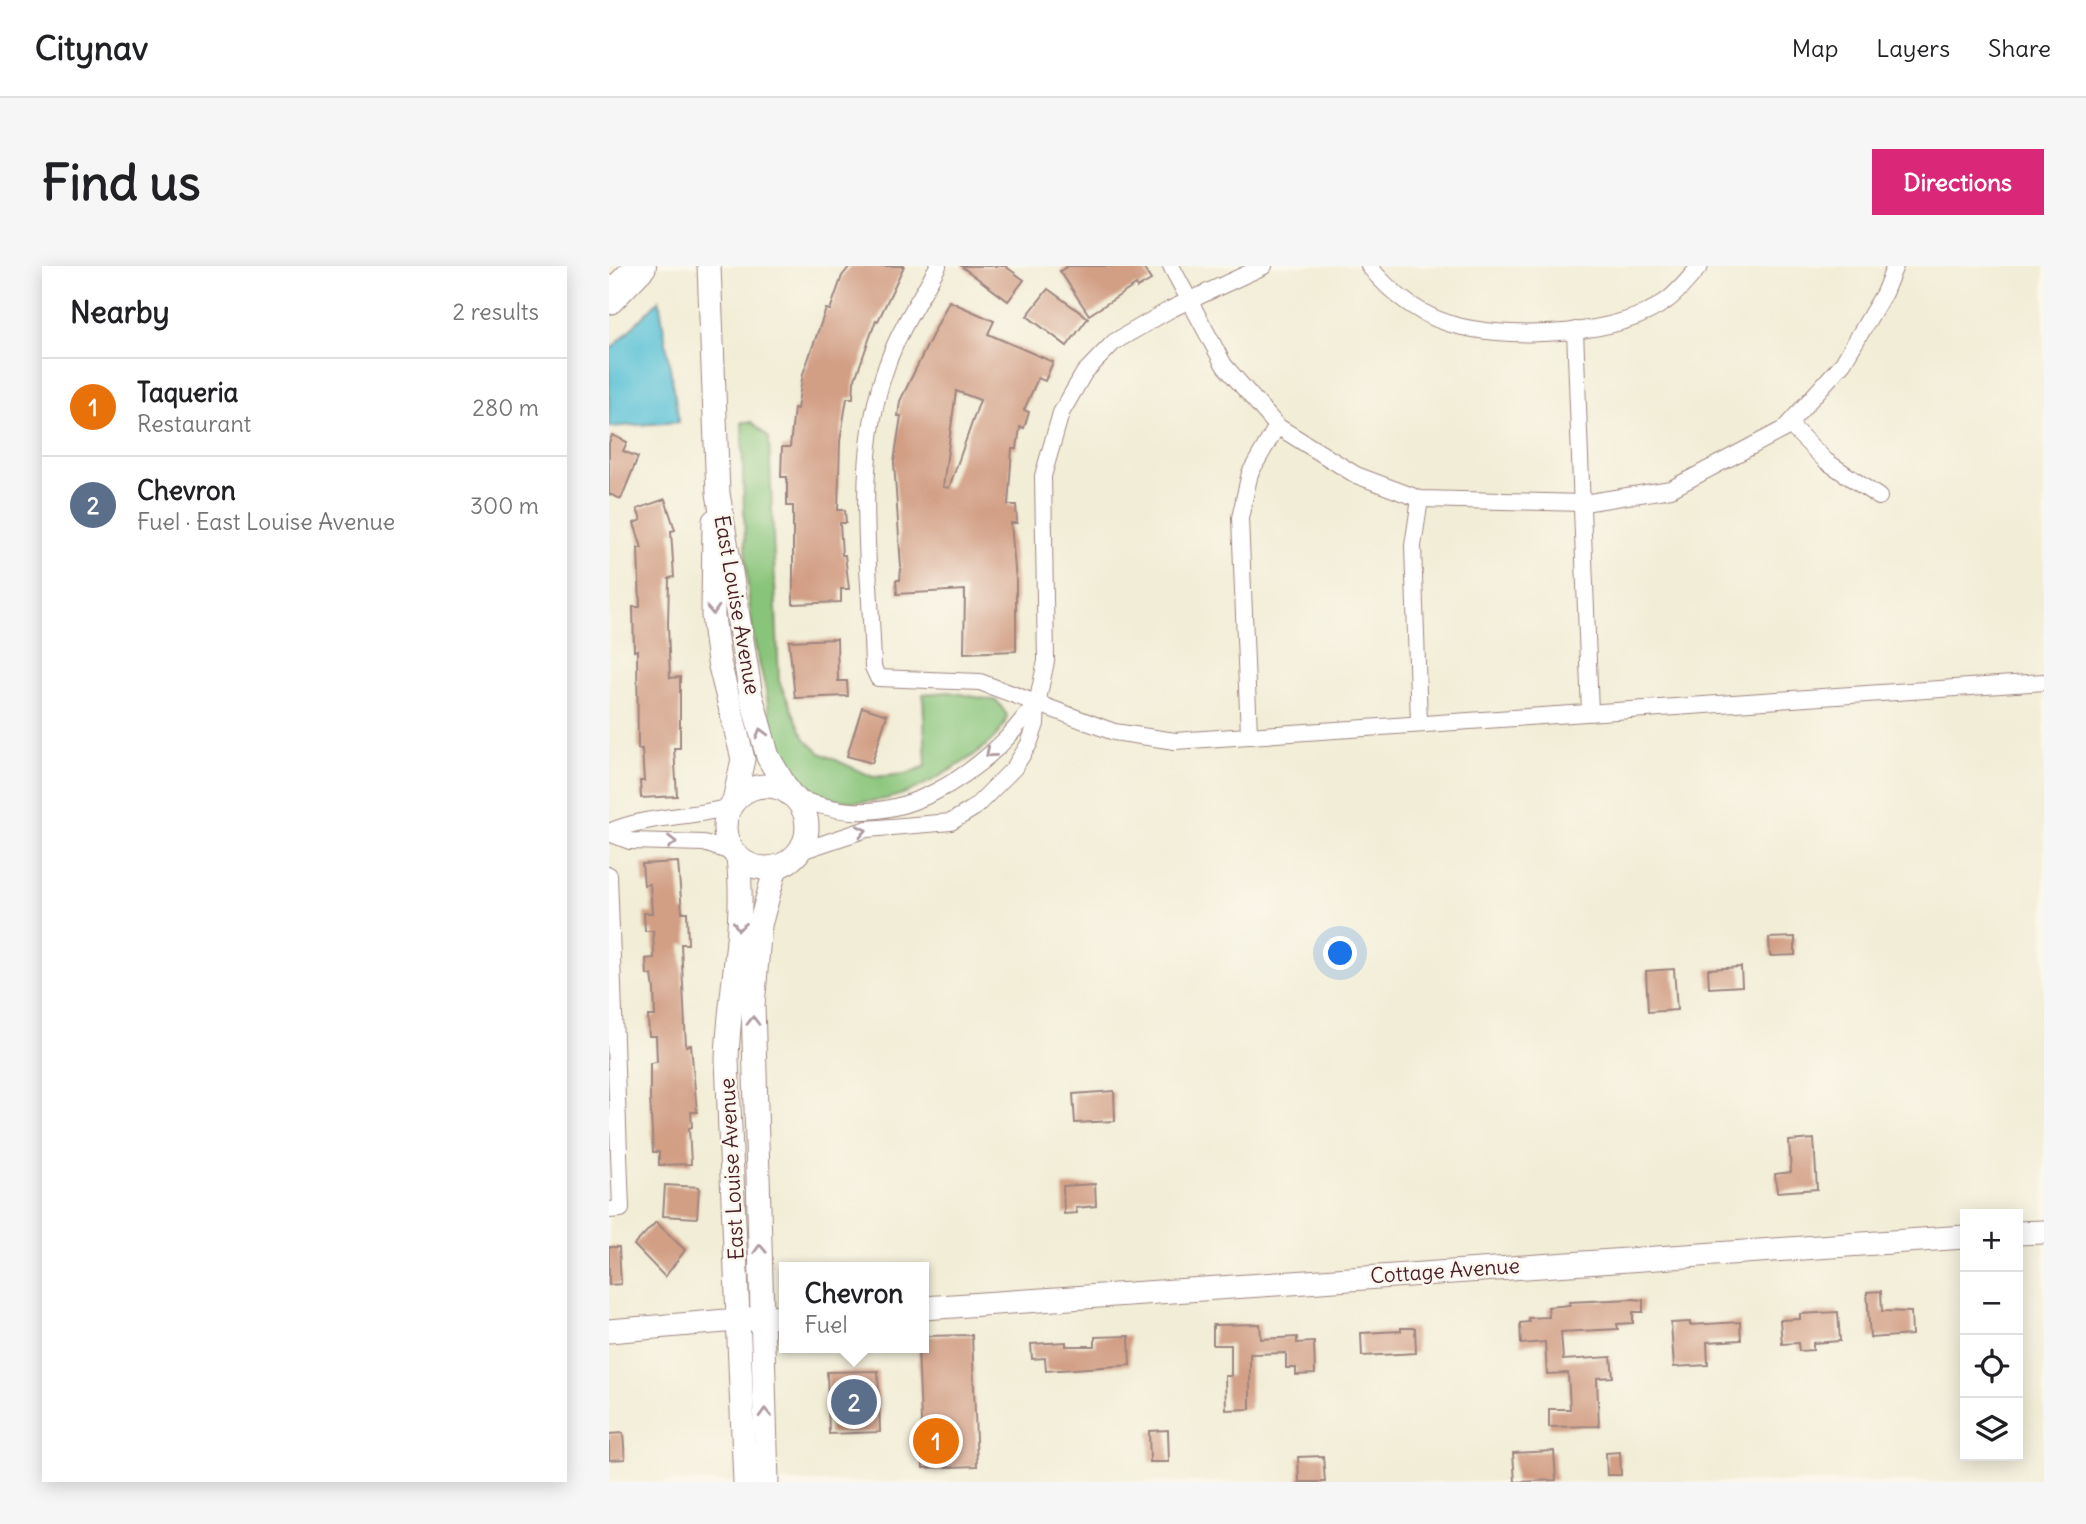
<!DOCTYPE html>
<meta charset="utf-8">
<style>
:root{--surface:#fff;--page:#f6f6f6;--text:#202124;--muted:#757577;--line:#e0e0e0;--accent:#db2777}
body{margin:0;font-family:Delius,sans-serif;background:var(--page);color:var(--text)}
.controls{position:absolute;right:21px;bottom:21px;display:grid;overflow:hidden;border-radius:0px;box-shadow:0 4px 18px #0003}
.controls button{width:63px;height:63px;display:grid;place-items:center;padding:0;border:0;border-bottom:2px solid var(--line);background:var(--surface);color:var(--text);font:35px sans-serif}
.you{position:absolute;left:732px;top:688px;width:24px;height:24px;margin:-18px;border:5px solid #fff;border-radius:50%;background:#1a73e8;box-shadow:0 0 0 10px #1a73e833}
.badge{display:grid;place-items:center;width:46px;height:46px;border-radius:50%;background:var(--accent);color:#fff;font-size:23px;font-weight:700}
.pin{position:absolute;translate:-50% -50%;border:4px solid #fff;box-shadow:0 2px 7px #0006}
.popup{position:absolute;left:170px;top:996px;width:150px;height:91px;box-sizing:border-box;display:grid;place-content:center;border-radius:0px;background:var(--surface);filter:drop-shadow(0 2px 5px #0005);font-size:23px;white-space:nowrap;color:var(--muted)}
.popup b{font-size:26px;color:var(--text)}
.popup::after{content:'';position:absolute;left:50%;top:100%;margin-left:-14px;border:14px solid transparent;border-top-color:var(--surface)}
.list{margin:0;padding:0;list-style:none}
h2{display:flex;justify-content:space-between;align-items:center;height:91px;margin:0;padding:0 28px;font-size:30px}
h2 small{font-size:23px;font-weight:400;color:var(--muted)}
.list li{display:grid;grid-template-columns:46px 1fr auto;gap:21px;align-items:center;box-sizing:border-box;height:98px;padding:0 28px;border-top:2px solid var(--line)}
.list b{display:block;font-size:26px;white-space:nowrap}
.list p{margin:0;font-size:23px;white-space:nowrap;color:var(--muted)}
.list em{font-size:23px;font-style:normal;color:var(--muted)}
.icon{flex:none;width:38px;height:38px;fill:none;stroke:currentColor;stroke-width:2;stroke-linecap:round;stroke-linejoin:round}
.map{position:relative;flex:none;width:1435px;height:1216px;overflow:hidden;border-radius:0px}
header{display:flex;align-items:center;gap:42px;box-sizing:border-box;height:98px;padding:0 35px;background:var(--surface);border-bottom:2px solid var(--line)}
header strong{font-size:33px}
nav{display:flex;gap:38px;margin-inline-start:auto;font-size:24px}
.intro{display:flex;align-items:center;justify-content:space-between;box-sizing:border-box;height:168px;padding:0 42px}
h1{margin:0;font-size:49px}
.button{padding:18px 32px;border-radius:0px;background:var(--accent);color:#fff;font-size:24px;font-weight:700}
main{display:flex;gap:42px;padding:0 42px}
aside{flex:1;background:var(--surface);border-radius:0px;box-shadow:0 4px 18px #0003}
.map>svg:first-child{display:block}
.green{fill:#88c479;stroke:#697252;stroke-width:2}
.water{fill:#59c1d5;stroke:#527080;stroke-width:2}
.building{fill:#d29e84;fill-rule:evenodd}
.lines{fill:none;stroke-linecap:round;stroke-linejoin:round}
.street-casing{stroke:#9e8680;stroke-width:18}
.secondary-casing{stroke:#9e8680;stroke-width:25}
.highway-casing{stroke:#9e8680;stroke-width:32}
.street{stroke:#fff;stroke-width:16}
.secondary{stroke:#fff;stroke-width:23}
.highway{stroke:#fff;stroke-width:30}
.oneway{stroke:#ae9aa0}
.labels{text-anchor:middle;stroke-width:5;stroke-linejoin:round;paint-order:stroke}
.street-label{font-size:21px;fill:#4a1f2b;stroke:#fbf7ec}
</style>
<header>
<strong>Citynav</strong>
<nav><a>Map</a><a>Layers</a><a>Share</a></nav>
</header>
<div class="intro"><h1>Find us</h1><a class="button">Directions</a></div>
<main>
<aside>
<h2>Nearby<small>2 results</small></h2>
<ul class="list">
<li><span class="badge" style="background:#e8710a">1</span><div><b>Taqueria</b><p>Restaurant</p></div><em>280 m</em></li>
<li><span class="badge" style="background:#5c6f8a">2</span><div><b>Chevron</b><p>Fuel · East Louise Avenue</p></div><em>300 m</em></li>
</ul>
</aside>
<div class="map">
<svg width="1435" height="1216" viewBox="0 0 1435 1216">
<rect width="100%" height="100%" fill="#fbf7ec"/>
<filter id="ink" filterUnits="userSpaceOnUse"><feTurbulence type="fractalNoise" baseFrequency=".0143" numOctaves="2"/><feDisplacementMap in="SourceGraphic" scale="14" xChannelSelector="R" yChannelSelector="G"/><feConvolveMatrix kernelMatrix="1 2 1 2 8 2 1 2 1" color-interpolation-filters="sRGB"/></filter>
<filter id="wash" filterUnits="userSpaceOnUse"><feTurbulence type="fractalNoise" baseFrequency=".00686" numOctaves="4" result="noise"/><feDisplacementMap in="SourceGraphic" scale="28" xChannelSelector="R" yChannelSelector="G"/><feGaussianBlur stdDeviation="1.57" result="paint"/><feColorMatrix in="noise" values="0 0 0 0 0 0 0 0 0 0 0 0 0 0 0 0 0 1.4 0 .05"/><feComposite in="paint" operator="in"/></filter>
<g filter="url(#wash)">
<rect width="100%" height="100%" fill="#f2edd6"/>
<path class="green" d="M133,156H143L160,172L170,415L196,473L211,487L264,511L297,508L317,500L314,428L341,426L388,435L398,449C395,476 343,503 320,516C273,542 212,549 178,497C165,477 161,454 158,431C155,410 147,390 144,369C134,298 135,227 133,156Z"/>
<polygon class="water" points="50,34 70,156 0,161 0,85"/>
<g id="blocks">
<g class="building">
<polygon points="241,0 295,0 269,55 267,54 245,116 244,132 238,132 231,175 229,244 236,244 237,257 231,257 233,289 236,289 240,323 232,323 232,336 184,338 184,240 178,240 178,211 172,211 173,181 181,181 185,142 188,143 194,108 217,43 221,44 233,10"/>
<polygon points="352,0 396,0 415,14 399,35"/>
<polygon points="459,0 533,0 542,14 528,22 527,19 480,49 451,5"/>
<polygon points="439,23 479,52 458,80 418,50"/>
<path d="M340,35L385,55L379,68L444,96L436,115L429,112L415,144L420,146L415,162L411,161L408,183H403L399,239H407L408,257H402L407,315V385L355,387L356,324L288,328L287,314H291L292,301L285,196L292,150H289L291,135ZM347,125L371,134L340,222L334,221Z"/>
<polygon points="3,169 18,176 14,185 29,191 12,233 0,228 0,177"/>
<polygon points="56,233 66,264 62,265 65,311 60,312 59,359 61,412 71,411 71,482 65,482 68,530 32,532 31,515 35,515 33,483 29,483 28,384 25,385 24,341 31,341 29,282 33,282 25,257 32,254 28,243"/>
<polygon points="228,373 229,415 238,415 239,430 186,432 180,375"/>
<polygon points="253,441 278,449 263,497 238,490"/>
<polygon points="69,596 73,646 78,646 79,678 72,678 77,780 82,779 88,846 82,846 83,861 80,862 82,898 50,899 50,886 44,886 41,831 41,797 48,796 47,770 40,770 39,750 46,750 45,723 43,709 38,709 37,693 45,692 44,665 36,665 35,647 43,647 41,618 35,619 33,598"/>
<polygon points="1186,671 1186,689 1161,690 1160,672"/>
<polygon points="1132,701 1133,720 1100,722 1099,703"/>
<polygon points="1065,703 1068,744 1039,746 1037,705"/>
<polygon points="505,825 506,855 466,857 464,828"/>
<polygon points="1205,873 1208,923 1168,926 1166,908 1182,906 1180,875"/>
<polygon points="486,918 487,940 467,942 468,947 455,948 454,920"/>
<polygon points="56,919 90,921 88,952 54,950"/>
<polygon points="47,956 76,984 56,1011 25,979"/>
<polygon points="0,981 10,981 12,1018 0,1019"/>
<polygon points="1272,1025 1273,1045 1302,1046 1303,1069 1261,1072 1258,1026"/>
<polygon points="1024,1033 1034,1034 1034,1046 1024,1046 1024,1057 1008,1058 1009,1063 952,1066 954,1094 1002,1091 1004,1111 988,1112 990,1160 940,1161 940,1143 961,1143 959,1107 938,1108 936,1076 912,1078 911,1057 920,1056 919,1052 940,1051 939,1041 961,1039 960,1036"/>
<polygon points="1229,1046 1231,1075 1204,1077 1204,1084 1190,1085 1189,1077 1173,1078 1171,1054 1191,1053 1191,1048"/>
<polygon points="1081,1056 1081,1059 1131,1056 1132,1074 1098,1076 1099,1099 1065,1101 1062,1057"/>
<polygon points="651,1058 652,1073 688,1071 688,1077 705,1076 706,1108 687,1109 687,1102 677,1102 677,1087 641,1088 641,1143 617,1144 616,1110 622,1110 622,1079 604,1079 604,1059"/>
<polygon points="792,1062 806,1062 807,1087 753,1090 752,1067 792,1065"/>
<polygon points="363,1069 368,1200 314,1202 309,1082 315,1082 315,1070"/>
<polygon points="520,1070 521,1099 437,1105 436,1092 423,1093 422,1078 457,1076 457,1080 486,1080 486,1071"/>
<polygon points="269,1105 271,1166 220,1168 218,1106"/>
<polygon points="559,1164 560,1196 541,1196 540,1165"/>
<polygon points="14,1167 16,1193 0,1194 0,1168"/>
<polygon points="945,1185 947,1214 906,1216 904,1187"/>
<polygon points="1011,1186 1012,1209 998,1209 997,1187"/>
<polygon points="714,1190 716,1216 690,1216 689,1191"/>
</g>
</g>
</g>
<g filter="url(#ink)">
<use href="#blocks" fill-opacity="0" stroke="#9e8680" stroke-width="2"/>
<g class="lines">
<defs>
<g id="street">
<path d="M329,0C311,33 290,64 278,99C243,194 262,303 264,401L269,412L371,416L505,466L566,475L1435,416"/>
<polyline points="562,0 615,99 668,160 747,209 811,233 975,237 1062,223 1175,163 1234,97 1275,27 1286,0"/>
<path d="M760,0C783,29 815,53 853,61C909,73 1009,70 1057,35C1070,26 1081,11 1091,0"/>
<polyline points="966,64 981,446"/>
<polyline points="1180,158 1217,195 1270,231"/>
<polyline points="810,457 804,280 811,233"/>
<polyline points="640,468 631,252 641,207 668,160"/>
<path d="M185,532C204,537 224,544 243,545C300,548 353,516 392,478C405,466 415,450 428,438"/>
<path d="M0,566C38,549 81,552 121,541"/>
<polyline points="0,567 21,575 95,577 125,587"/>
<polyline points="189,586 258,563 342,556 365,542 405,502 420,478 427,458 428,438 437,395 434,210 452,147 475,107 505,76 562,43 655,0"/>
<polyline points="0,609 12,943 0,944"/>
</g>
<g id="secondary">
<polyline points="100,0 109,227 142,430 159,491 181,528"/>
<polyline points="105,255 104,350 110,396 134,493 125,535"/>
<circle cx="157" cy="561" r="41"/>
<path d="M129,592C137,659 120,726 118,793L136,1216"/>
<polyline points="1409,967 1435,966"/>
<polyline points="315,1042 1356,971"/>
<polyline points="0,1065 175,1050"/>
<polyline points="158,1216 144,739 151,659 167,601"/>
</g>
<polyline id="highway" points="0,33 32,0"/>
</defs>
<use href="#street" class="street-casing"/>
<use href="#secondary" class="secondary-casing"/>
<use href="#highway" class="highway-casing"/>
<use href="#street" class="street"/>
<use href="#secondary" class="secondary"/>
<use href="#highway" class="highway"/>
</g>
<defs><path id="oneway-chevron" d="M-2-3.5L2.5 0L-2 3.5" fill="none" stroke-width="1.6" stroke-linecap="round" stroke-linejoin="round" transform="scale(1.75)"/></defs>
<g class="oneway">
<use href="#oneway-chevron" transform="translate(104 344) rotate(87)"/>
<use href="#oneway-chevron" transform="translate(152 467) rotate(-105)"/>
<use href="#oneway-chevron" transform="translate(381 487) rotate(139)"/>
<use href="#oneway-chevron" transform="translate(253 565) rotate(-12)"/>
<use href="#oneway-chevron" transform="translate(63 576)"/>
<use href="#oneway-chevron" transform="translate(130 660) rotate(97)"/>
<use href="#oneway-chevron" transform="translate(144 755) rotate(-90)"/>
<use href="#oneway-chevron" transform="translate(151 983) rotate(-92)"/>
<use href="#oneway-chevron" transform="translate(156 1147) rotate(-92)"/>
</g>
</g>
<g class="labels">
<g class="street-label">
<text transform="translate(128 339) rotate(80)" y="7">East Louise Avenue</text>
<text transform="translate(123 903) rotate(-93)" y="7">East Louise Avenue</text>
<text transform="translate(836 1005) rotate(-4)" y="7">Cottage Avenue</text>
</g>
</g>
</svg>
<div class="controls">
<button>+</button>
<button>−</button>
<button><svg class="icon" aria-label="locate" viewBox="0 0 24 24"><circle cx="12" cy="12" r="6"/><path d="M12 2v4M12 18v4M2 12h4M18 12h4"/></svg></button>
<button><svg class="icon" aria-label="layers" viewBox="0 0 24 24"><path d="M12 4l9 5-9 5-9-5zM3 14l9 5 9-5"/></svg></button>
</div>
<div class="you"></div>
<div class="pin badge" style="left:327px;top:1175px;background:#e8710a">1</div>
<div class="pin badge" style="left:245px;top:1136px;background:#5c6f8a">2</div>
<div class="popup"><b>Chevron</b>Fuel</div>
</div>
</main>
